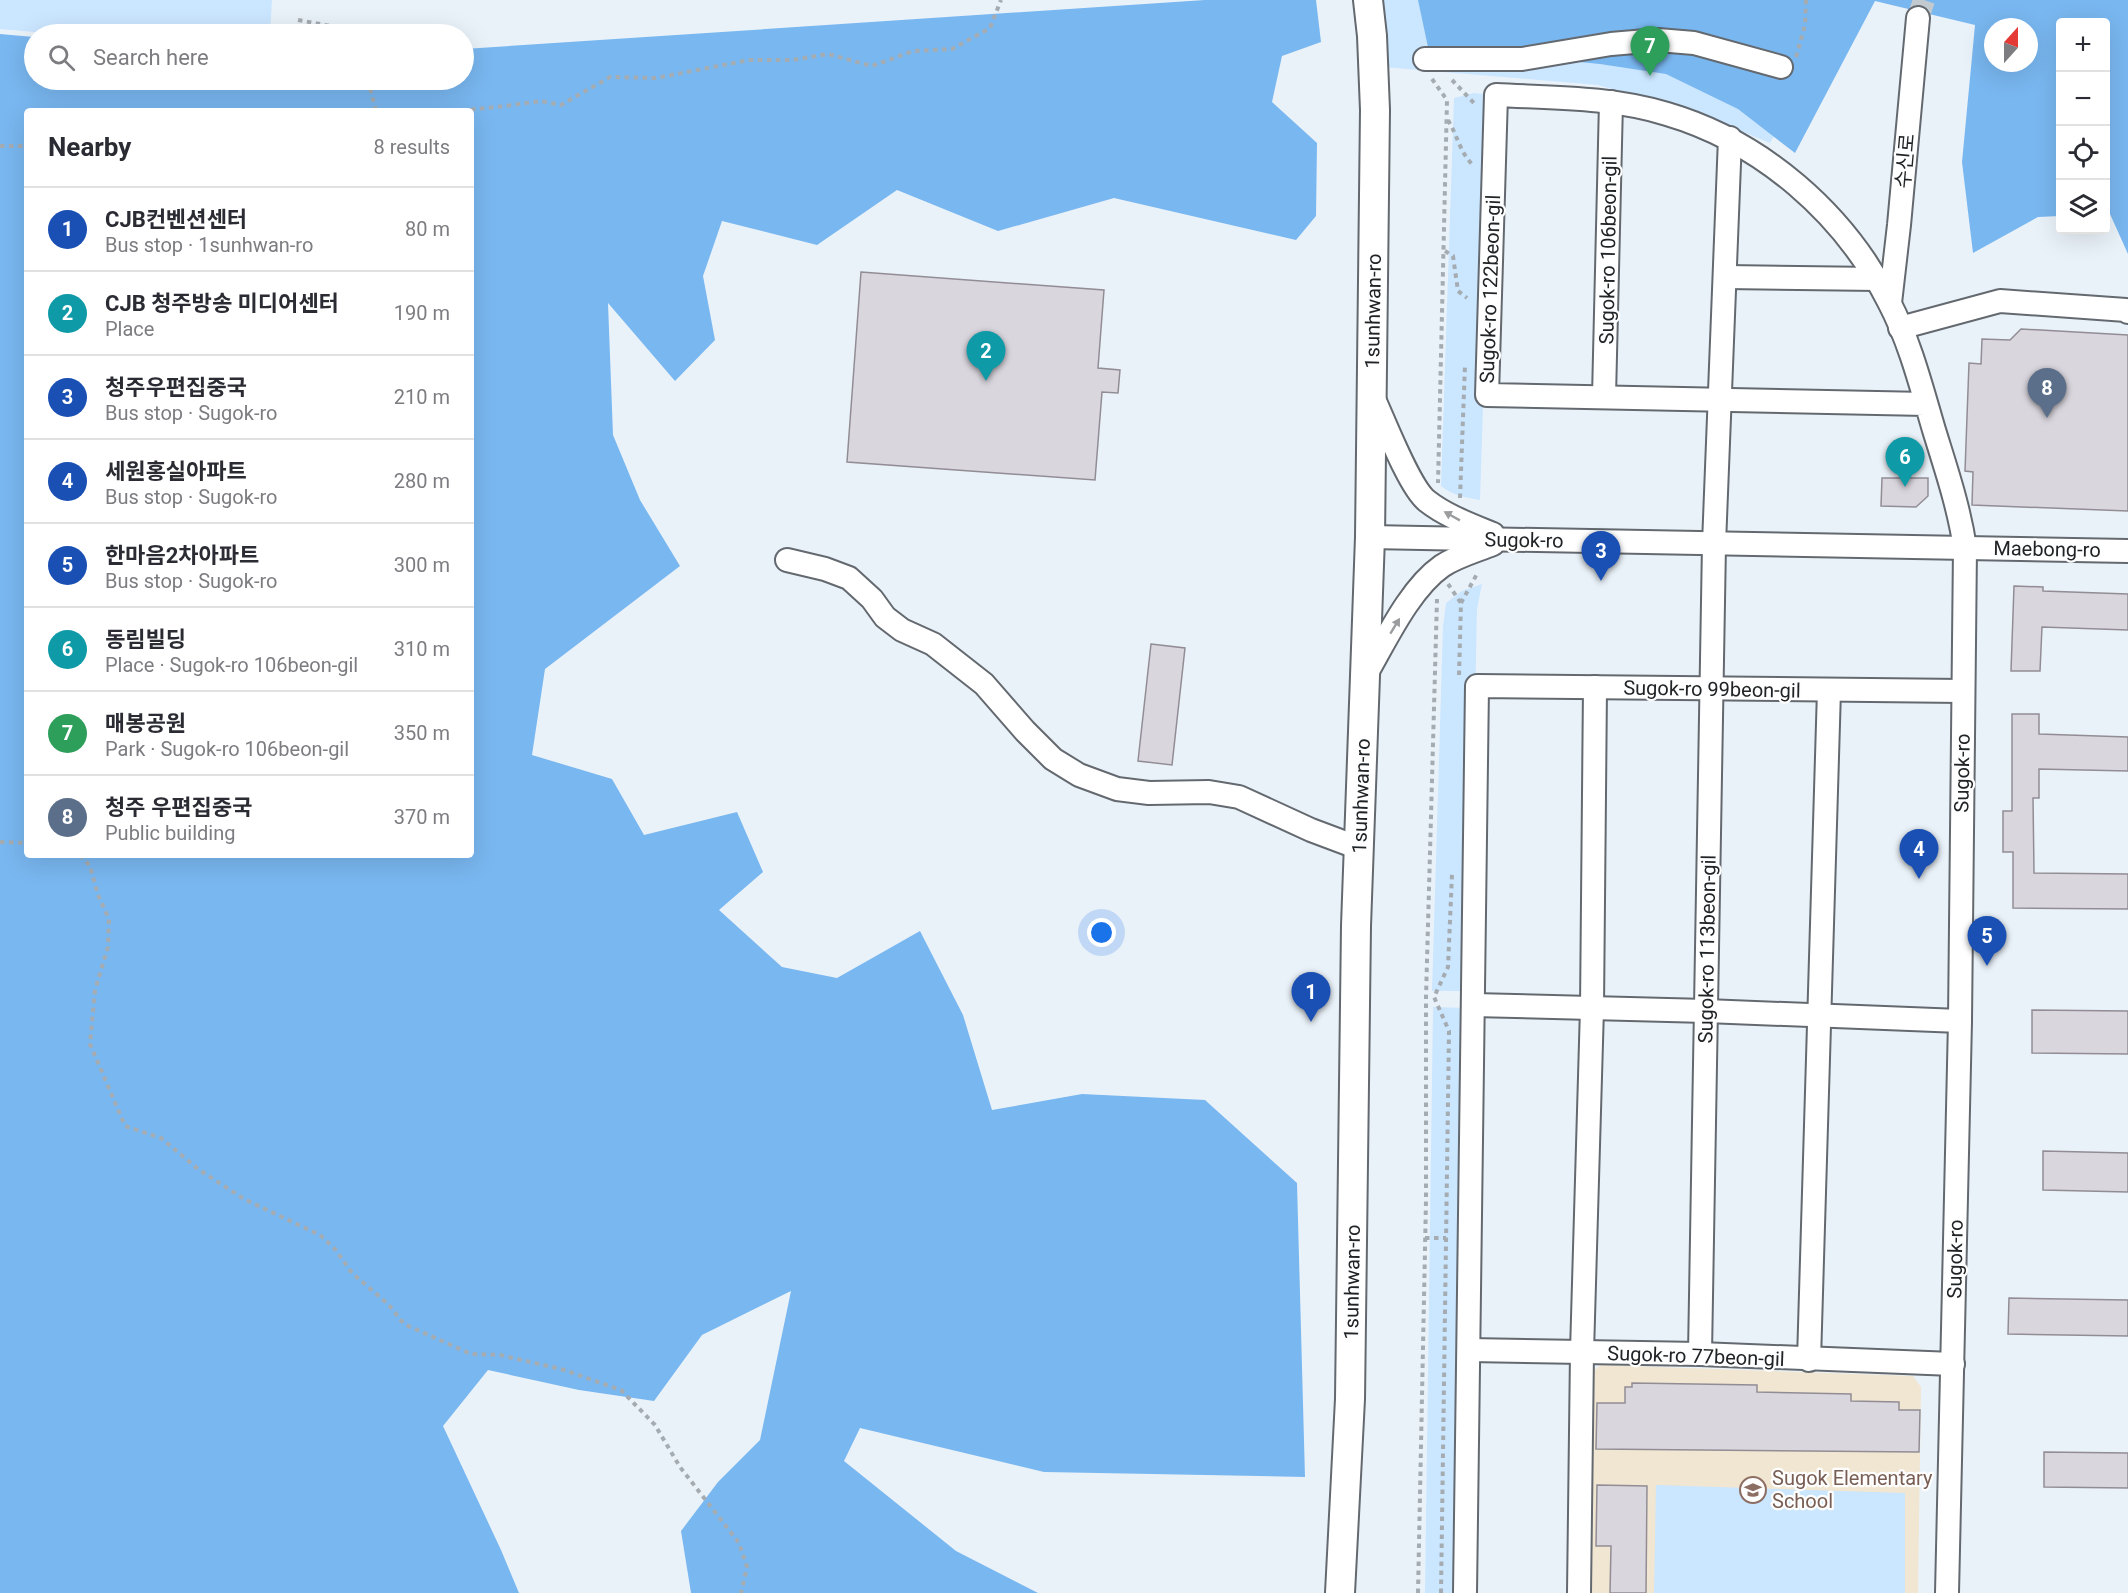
<!DOCTYPE html>
<meta charset="utf-8">
<style>
:root{--surface:#fff;--page:#f7f7f7;--text:#2b2b33;--muted:#7c7c81;--line:#e1e1e2;--accent:#0e5b8e}
body{margin:0;font-family:Roboto,"Noto Sans KR",sans-serif;background:var(--page);color:var(--text)}
.controls{position:absolute;right:18px;top:18px;display:grid;overflow:hidden;border-radius:6px;box-shadow:0 6px 24px #0002}
.controls button{width:54px;height:54px;display:grid;place-items:center;padding:0;border:0;border-bottom:2px solid var(--line);background:var(--surface);color:var(--text);font:30px sans-serif}
.compass{position:absolute;left:1984px;top:18px;width:54px;height:54px;border-radius:50%;background:var(--surface);box-shadow:0 6px 24px #0002;rotate:21deg}
.you{position:absolute;left:1102px;top:933px;width:21px;height:21px;margin:-15px;border:4px solid #fff;border-radius:50%;background:#1a73e8;box-shadow:0 0 0 9px #1a73e833}
.badge{display:grid;place-items:center;width:39px;height:39px;border-radius:50%;background:var(--accent);color:#fff;font-size:20px;font-weight:700}
.pin{position:absolute;translate:-50% -50px;filter:drop-shadow(0 2px 3px #0008)}
.pin::after{content:'';position:absolute;top:32px;width:21px;height:18px;background:inherit;clip-path:polygon(0 0,100% 0,50% 100%)}
.list{margin:0;padding:0;list-style:none}
h2{display:flex;justify-content:space-between;align-items:center;height:78px;margin:0;padding:0 24px;font-size:26px}
h2 small{font-size:20px;font-weight:400;color:var(--muted)}
.list li{display:grid;grid-template-columns:39px 1fr auto;gap:18px;align-items:center;box-sizing:border-box;height:84px;padding:0 24px;border-top:2px solid var(--line)}
.list b{display:block;font-size:22px;white-space:nowrap}
.list p{margin:0;font-size:20px;white-space:nowrap;color:var(--muted)}
.list em{font-size:20px;font-style:normal;color:var(--muted)}
.icon{flex:none;width:33px;height:33px;fill:none;stroke:currentColor;stroke-width:2;stroke-linecap:round;stroke-linejoin:round}
.map{position:relative;flex:none;width:2128px;height:1593px;overflow:hidden}
.search{position:absolute;background:var(--surface);box-shadow:0 6px 24px #0002;left:24px;top:24px;width:450px;height:66px;display:flex;align-items:center;gap:15px;box-sizing:border-box;padding:0 21px;border-radius:33px;color:var(--muted);font-size:22px}
.panel{position:absolute;background:var(--surface);box-shadow:0 6px 24px #0002;left:24px;top:108px;width:450px;height:750px;border-radius:6px}
.map>svg:first-child{display:block}
.education{fill:#f1e6d1}
.green{fill:#cbe6ff}
.forest{fill:#79b7f0;fill-rule:evenodd}
.building{fill:#dad6de;stroke:#928d95;stroke-width:1.5}
.lines{fill:none;stroke-linecap:round;stroke-linejoin:round}
.minor-tunnel{stroke:#c2c9cf;stroke-width:22;stroke-dasharray:22 11;stroke-linecap:butt}
.minor-casing{stroke:#63696f;stroke-width:26}
.major-casing{stroke:#63696f;stroke-width:32}
.path{stroke:#a5acb1;stroke-width:4;stroke-dasharray:4.5 4.5;stroke-linecap:butt}
.minor{stroke:#fff;stroke-width:22}
.major{stroke:#fff;stroke-width:28}
.oneway{fill:#9b9c9d}
.labels{text-anchor:middle;stroke-width:4.5;stroke-linejoin:round;paint-order:stroke}
.street-label{font-size:20px;fill:#212426;stroke:#fefefe}
.education-label{font-size:20px;fill:#785e54;stroke:#fefefe;text-anchor:start}
</style>
<div class="map">
<svg width="2128" height="1593" viewBox="0 0 2128 1593">
<rect width="100%" height="100%" fill="#eaf2f9"/>
<polygon class="education" points="1601,1365 1913,1376 1921,1387 1918,1593 1584,1593 1590,1373"/>
<g class="green">
<polygon points="0,0 272,0 270,34 57,34 0,29"/>
<polygon points="1374,0 1855,0 1770,143 1702,115 1598,85 1383,67"/>
<path d="M1474,93L1484,94L1493,100L1480,500C1465,497 1453,496 1441,486L1454,98Z"/>
<polygon points="1482,584 1477,609 1469,991 1432,991 1443,626 1446,603 1462,591"/>
<polygon points="1433,1007 1467,1008 1458,1593 1425,1593"/>
<polygon points="1656,1485 1905,1493 1905,1593 1654,1593"/>
</g>
<g class="forest">
<path d="M1205,0H1316L1321,42L1282,56L1272,102L1317,143L1316,216L1296,240L1114,198L998,231L897,190L817,245L722,221L703,276L715,340L675,381L608,303L613,435L640,500L680,566L545,669L532,755L612,779L644,835L737,812L763,872L719,910L782,967L837,978L920,931L963,1015L992,1110L1082,1094L1205,1100L1297,1183L1305,1477L1044,1472L860,1428L844,1461L956,1551L1038,1593H691L681,1531L718,1482L760,1440L791,1291L702,1335L654,1401L579,1390L488,1370L443,1426L501,1550L519,1593H0V34L34,37V80H464V49ZM27,111H471V855H27Z"/>
<path d="M1418,0H2128V254L2110,214H2106V22H2060V216L2038,217L1973,253L1962,162L1975,25L1875,1L1795,153L1738,109L1666,74L1600,64L1428,47ZM1993,27H2029V63H1993Z"/>
</g>
<g class="building">
<polygon points="861,272 1104,290 1098,368 1120,370 1118,393 1102,392 1095,480 847,462"/>
<polygon points="2021,329 2128,335 2128,511 1972,505 1973,472 1965,471 1969,363 1981,364 1982,339 2010,340"/>
<polygon points="1882,478 1928,478 1928,496 1916,507 1881,506"/>
<polygon points="2014,586 2043,587 2043,591 2128,594 2128,630 2042,627 2040,671 2011,671"/>
<polygon points="1151,644 1185,648 1172,765 1138,761"/>
<polygon points="2012,714 2039,714 2039,734 2128,737 2128,771 2039,769 2039,798 2033,798 2034,873 2128,874 2128,909 2013,908 2013,852 2003,852 2003,811 2012,811"/>
<polygon points="2032,1010 2128,1011 2128,1054 2032,1053"/>
<polygon points="2043,1151 2128,1153 2128,1192 2043,1190"/>
<polygon points="2009,1298 2128,1300 2128,1336 2008,1334"/>
<polygon points="1632,1383 1757,1385 1757,1392 1851,1394 1851,1401 1899,1402 1899,1410 1920,1410 1919,1452 1596,1449 1597,1403 1625,1403 1625,1387 1632,1387"/>
<polygon points="2044,1452 2128,1453 2128,1488 2044,1487"/>
<polygon points="1597,1485 1647,1486 1646,1593 1610,1593 1611,1546 1596,1546"/>
</g>
<g class="lines">
<polyline class="minor-tunnel" points="1918,18 1924,0"/>
<defs>
<g id="minor">
<polyline points="1425,59 1522,59 1611,44 1658,40 1694,43 1781,67"/>
<polyline points="1726,277 1877,279"/>
<polyline points="1890,303 1899,225 1918,18"/>
<polyline points="1900,328 2000,301 2126,310 2128,312"/>
<path d="M1373,397C1384,420 1409,487 1427,501C1446,516 1471,525 1493,534"/>
<polyline points="1604,397 1611,102"/>
<path d="M1926,404L1487,395L1496,95C1553,98 1612,97 1667,114C1762,142 1844,213 1889,302C1910,342 1921,386 1934,430C1946,469 1959,507 1965,548L1960,1021L1947,1593"/>
<polyline points="1370,537 2128,551"/>
<polyline points="787,560 825,569 849,578 872,599 885,617 902,630 933,644 984,684 1025,731 1053,759 1079,775 1117,789 1149,793 1209,792 1239,797 1311,830 1359,848"/>
<path d="M1365,676C1385,642 1409,589 1442,566C1457,556 1476,551 1493,544"/>
<polyline points="1473,1005 1706,1011 1960,1021"/>
<polyline points="1469,1350 1700,1354 1953,1364"/>
<polyline points="1700,1354 1714,544 1730,138"/>
<polyline points="1809,1360 1829,690"/>
<polyline points="1465,1593 1477,686 1963,691"/>
<polyline points="1579,1593 1582,1352 1592,1008 1595,687"/>
</g>
<polyline id="major" points="1340,1593 1350,1399 1356,926 1370,537 1375,110 1372,36 1368,0"/>
</defs>
<use href="#minor" class="minor-casing"/>
<use href="#major" class="major-casing"/>
<g class="path">
<polyline points="298,20 336,27 353,34"/>
<polyline points="1796,57 1805,25 1806,0"/>
<polyline points="1432,79 1447,100 1438,483"/>
<polyline points="368,80 376,111"/>
<polyline points="1452,80 1474,103 1474,105"/>
<polyline points="453,111 497,107 541,101 561,105 610,77 656,78 749,60 792,60 828,54 872,66 913,51 952,49 990,28 1001,0"/>
<path d="M1448,120C1457,135 1460,152 1472,164"/>
<polyline points="0,146 27,146"/>
<polyline points="1445,251 1453,256 1458,291 1467,298"/>
<polyline points="1460,498 1465,365"/>
<polyline points="1448,584 1461,603"/>
<polyline points="1459,675 1461,603 1478,572"/>
<polyline points="0,842 27,843"/>
<polyline points="80,855 90,866 98,895 109,919 108,947 95,990 90,1044 125,1126 161,1138 198,1169 244,1199 320,1235 335,1249 352,1273 388,1304 404,1324 471,1354 500,1355 561,1369 621,1390 655,1425 680,1467 739,1543 747,1567 741,1593"/>
<polyline points="1425,1238 1446,1238"/>
<polyline points="1418,1593 1426,1200 1426,997 1437,599"/>
<polyline points="1441,1593 1449,1031 1434,997 1448,967 1452,874"/>
</g>
<use href="#minor" class="minor"/>
<use href="#major" class="major"/>
</g>
<defs><path id="oneway-solid" d="M-6-.8H1V-3.2L6.5 0L1 3.2V.8H-6Z" transform="scale(1.5)"/></defs>
<g class="oneway">
<use href="#oneway-solid" transform="translate(1452 516) rotate(-151)"/>
<use href="#oneway-solid" transform="translate(1395 626) rotate(-59)"/>
</g>
<defs>
<symbol id="school-ring" viewBox="-11 -11 22 22"><circle r="9.5" fill="#fefefe" stroke="#8d6e63" stroke-width="1.5"/><path d="M0-5L7-2L0 1L-7-2ZM-4 1L0 2.5L4 1V4Q0 6-4 4Z" fill="#8d6e63"/></symbol>
</defs>
<g fill-rule="evenodd">
<use href="#school-ring" x="1738" y="1475" width="30" height="30"/>
</g>
<g class="labels">
<g class="street-label">
<text transform="translate(1905 161) rotate(-85)" y="7">수신로</text>
<text transform="translate(1608 250) rotate(-89)" y="7">Sugok-ro 106beon-gil</text>
<text transform="translate(1490 289) rotate(-88)" y="7">Sugok-ro 122beon-gil</text>
<text transform="translate(1373 311) rotate(-89)" y="7">1sunhwan-ro</text>
<text transform="translate(1524 540) rotate(1)" y="7">Sugok-ro</text>
<text transform="translate(2047 549) rotate(1)" y="7">Maebong-ro</text>
<text transform="translate(1712 689) rotate(1)" y="7">Sugok-ro 99beon-gil</text>
<text transform="translate(1962 773) rotate(-89)" y="7">Sugok-ro</text>
<text transform="translate(1361 796) rotate(-88)" y="7">1sunhwan-ro</text>
<text transform="translate(1707 949) rotate(-89)" y="7">Sugok-ro 113beon-gil</text>
<text transform="translate(1955 1259) rotate(-89)" y="7">Sugok-ro</text>
<text transform="translate(1352 1282) rotate(-89)" y="7">1sunhwan-ro</text>
<text transform="translate(1696 1356) rotate(2)" y="7">Sugok-ro 77beon-gil</text>
</g>
<g class="education-label">
<text x="1772" y="1485">Sugok Elementary<tspan x="1772" dy="23">School</tspan></text>
</g>
</g>
</svg>
<div class="controls">
<button>+</button>
<button>−</button>
<button><svg class="icon" aria-label="locate" viewBox="0 0 24 24"><circle cx="12" cy="12" r="6"/><path d="M12 2v4M12 18v4M2 12h4M18 12h4"/></svg></button>
<button><svg class="icon" aria-label="layers" viewBox="0 0 24 24"><path d="M12 4l9 5-9 5-9-5zM3 14l9 5 9-5"/></svg></button>
</div>
<svg class="compass" viewBox="-18 -18 36 36"><path d="M0-13l5 13h-10z" fill="#e53935"/><path d="M0 13l5-13h-10z" fill="#7c7c81"/></svg>
<div class="you"></div>
<div class="pin badge" style="left:1311px;top:1022px;background:#1a4fb4">1</div>
<div class="pin badge" style="left:986px;top:381px;background:#0f9aa8">2</div>
<div class="pin badge" style="left:1601px;top:581px;background:#1a4fb4">3</div>
<div class="pin badge" style="left:1919px;top:879px;background:#1a4fb4">4</div>
<div class="pin badge" style="left:1987px;top:966px;background:#1a4fb4">5</div>
<div class="pin badge" style="left:1905px;top:487px;background:#0f9aa8">6</div>
<div class="pin badge" style="left:1650px;top:76px;background:#2e9e5b">7</div>
<div class="pin badge" style="left:2047px;top:418px;background:#5c6f8a">8</div>
<div class="search"><svg class="icon" aria-label="search" viewBox="0 0 24 24"><circle cx="10" cy="10" r="6"/><path d="M15 15l6 6"/></svg>Search here</div>
<section class="panel">
<h2>Nearby<small>8 results</small></h2>
<ul class="list">
<li><span class="badge" style="background:#1a4fb4">1</span><div><b>CJB컨벤션센터</b><p>Bus stop · 1sunhwan-ro</p></div><em>80 m</em></li>
<li><span class="badge" style="background:#0f9aa8">2</span><div><b>CJB 청주방송 미디어센터</b><p>Place</p></div><em>190 m</em></li>
<li><span class="badge" style="background:#1a4fb4">3</span><div><b>청주우편집중국</b><p>Bus stop · Sugok-ro</p></div><em>210 m</em></li>
<li><span class="badge" style="background:#1a4fb4">4</span><div><b>세원홍실아파트</b><p>Bus stop · Sugok-ro</p></div><em>280 m</em></li>
<li><span class="badge" style="background:#1a4fb4">5</span><div><b>한마음2차아파트</b><p>Bus stop · Sugok-ro</p></div><em>300 m</em></li>
<li><span class="badge" style="background:#0f9aa8">6</span><div><b>동림빌딩</b><p>Place · Sugok-ro 106beon-gil</p></div><em>310 m</em></li>
<li><span class="badge" style="background:#2e9e5b">7</span><div><b>매봉공원</b><p>Park · Sugok-ro 106beon-gil</p></div><em>350 m</em></li>
<li><span class="badge" style="background:#5c6f8a">8</span><div><b>청주 우편집중국</b><p>Public building</p></div><em>370 m</em></li>
</ul>
</section>
</div>
